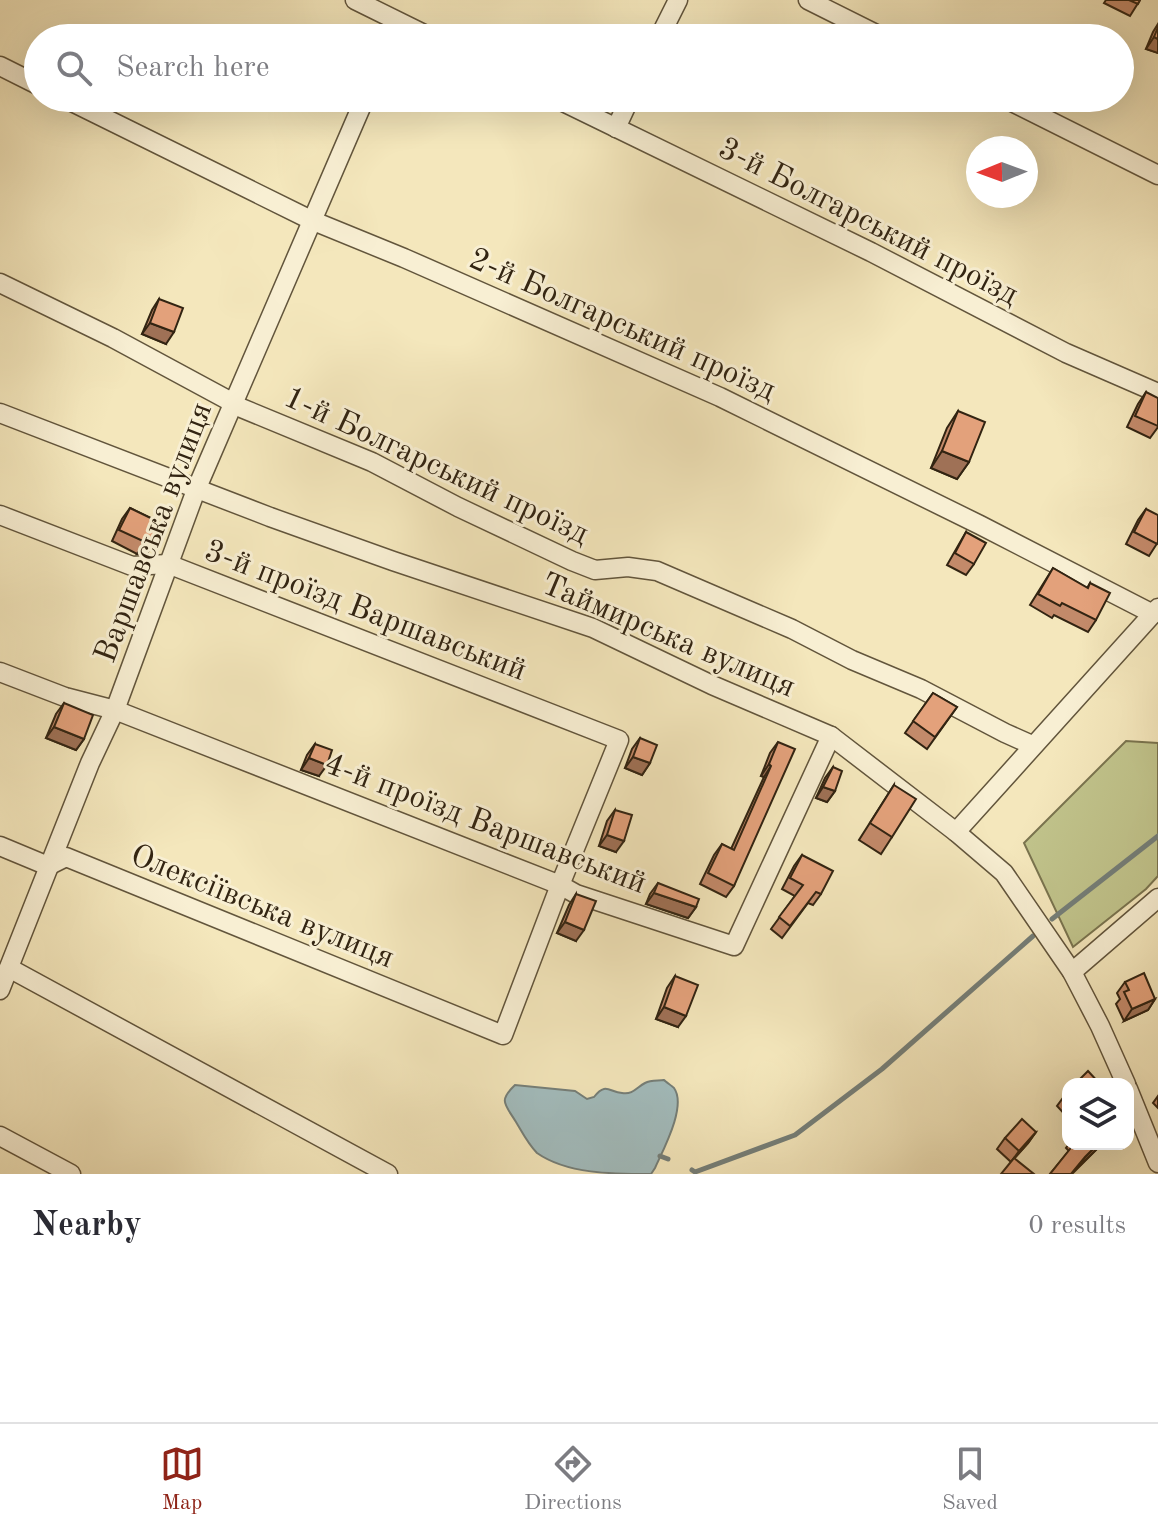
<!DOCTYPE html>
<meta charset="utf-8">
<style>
:root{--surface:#fff;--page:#f2f2f3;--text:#2b2b33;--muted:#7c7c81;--line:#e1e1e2;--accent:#8f2418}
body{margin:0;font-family:"Old Standard TT",serif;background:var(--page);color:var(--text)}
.controls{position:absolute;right:24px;bottom:24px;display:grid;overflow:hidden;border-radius:16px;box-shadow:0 8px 32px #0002}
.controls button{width:72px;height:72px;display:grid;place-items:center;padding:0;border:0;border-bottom:2px solid var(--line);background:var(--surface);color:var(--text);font:40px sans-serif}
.compass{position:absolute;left:966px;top:136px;width:72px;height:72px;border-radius:50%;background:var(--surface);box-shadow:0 8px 32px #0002;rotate:269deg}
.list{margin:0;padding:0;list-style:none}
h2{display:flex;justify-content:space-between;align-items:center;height:104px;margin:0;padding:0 32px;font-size:34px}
h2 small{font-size:26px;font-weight:400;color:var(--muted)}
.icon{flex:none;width:44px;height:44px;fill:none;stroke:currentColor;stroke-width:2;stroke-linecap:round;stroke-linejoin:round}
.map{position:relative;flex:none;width:1158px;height:1174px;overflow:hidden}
.search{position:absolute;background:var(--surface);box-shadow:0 8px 32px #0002;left:24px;right:24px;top:24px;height:88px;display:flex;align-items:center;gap:20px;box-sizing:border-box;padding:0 28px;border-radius:44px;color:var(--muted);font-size:30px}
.sheet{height:248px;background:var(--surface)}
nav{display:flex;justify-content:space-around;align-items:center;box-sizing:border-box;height:112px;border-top:2px solid var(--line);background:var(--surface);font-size:22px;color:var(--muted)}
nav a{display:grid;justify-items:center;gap:4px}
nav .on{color:var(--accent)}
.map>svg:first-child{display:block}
.green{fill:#c1c48c;stroke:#7a744f;stroke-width:2}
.water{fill:#a2bcbd;stroke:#757f79;stroke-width:2}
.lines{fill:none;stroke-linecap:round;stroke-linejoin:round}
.stream{stroke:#757f79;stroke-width:5}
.street-casing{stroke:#62553c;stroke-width:21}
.street{stroke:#f8efd3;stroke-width:18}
.wall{fill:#c38a6a;stroke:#322412;stroke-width:2}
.shaded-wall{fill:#9f7156;stroke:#322412;stroke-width:2}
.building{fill:#e3a17b;stroke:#322412;stroke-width:2}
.labels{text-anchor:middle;stroke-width:6;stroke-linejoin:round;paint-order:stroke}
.street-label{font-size:32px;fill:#322412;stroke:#f8efd3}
</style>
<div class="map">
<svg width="1158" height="1174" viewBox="0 0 1158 1174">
<rect width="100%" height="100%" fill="#f4e7bc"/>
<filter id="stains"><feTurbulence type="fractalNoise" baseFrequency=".0025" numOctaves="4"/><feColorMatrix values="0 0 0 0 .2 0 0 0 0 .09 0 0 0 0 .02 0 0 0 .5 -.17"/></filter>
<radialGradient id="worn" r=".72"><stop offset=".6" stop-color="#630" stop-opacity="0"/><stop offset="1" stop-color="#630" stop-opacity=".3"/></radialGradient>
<polygon class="green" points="1126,741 1158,743 1158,876 1146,889 1073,947 1024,843"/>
<path class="water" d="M664,1080C666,1082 672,1086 674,1088C687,1106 663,1150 655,1168L651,1174C612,1174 567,1174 537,1153C528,1144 522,1132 516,1122C505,1104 498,1101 515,1085L575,1091L587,1099L594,1097C606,1082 609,1092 622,1093C633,1095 637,1087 645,1083C651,1080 658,1081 664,1080Z"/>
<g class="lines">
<g class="stream">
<polyline points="1052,919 1158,836"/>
<polyline points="660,1156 668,1159"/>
<polyline points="692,1170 695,1172 795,1135 882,1069 1033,936"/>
</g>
<defs>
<g id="street">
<polyline points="355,0 432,38"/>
<polyline points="808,0 884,38"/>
<polyline points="659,38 678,0"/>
<polyline points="0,66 38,85"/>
<polyline points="64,98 311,220 404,258 720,397 980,525 1153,614"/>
<polyline points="555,98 871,252 1066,353 1158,393"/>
<polyline points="1004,98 1158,175"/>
<polyline points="616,128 630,98"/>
<polyline points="0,283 113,338 226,399 234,405 372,462 458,507 572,561 595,570 628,567 657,571 792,629 852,660 921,689 1005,733 1032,745"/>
<polyline points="0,413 270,517 393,561 593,628 712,685 831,736 956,832 1004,873 1072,972 1100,1026 1126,1084"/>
<polyline points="0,515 132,566 168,564 619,740 560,885 503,1035 66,857 48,866 0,846"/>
<polyline points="0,672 65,697 115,710 560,885 576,894 734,946 831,736"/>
<polyline points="956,832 1158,608"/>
<polyline points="9,968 388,1174"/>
<polyline points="1072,972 1158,898"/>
<polyline points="0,990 90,763 115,710 196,490 365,98"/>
<polyline points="1128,1089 1158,1163"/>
<polyline points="0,1136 71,1174"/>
</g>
</defs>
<use href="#street" class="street-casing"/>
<use href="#street" class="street"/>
</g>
<g class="wall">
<polygon points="1106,0 1140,0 1130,16 1104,3"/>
<polygon points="1158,24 1158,53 1146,49 1153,32"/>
<polygon points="159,299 166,344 142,334 152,310"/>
<polygon points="1146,392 1158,427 1150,438 1127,427 1138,404"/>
<polygon points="958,411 969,462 957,479 931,468 947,428"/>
<polygon points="130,508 163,524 147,553 137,554 112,541 122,519"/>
<polygon points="1146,509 1158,542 1149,556 1126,544 1138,520"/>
<polygon points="966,532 974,564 966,575 947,565"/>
<polygon points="1053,568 1087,588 1090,583 1096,620 1088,632 1054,615 1052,618 1030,605"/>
<polygon points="933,693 957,707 927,749 905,733"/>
<polygon points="64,703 84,739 76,750 46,738 56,714"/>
<polygon points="640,738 650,763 642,775 625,768 632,749"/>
<polygon points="778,742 734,886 726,897 700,884 714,855 722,844 731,849 764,777 761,776 770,753"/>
<polygon points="315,744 319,776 301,770 307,755"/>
<polygon points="833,767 835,791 827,802 816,798 825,778"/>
<polygon points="894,785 892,837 881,854 859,840"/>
<polygon points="615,810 616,852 599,846 607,821"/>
<polygon points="802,855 821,894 813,905 808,903 782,938 771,929 795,896 782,889 794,866"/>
<polygon points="658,883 696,907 688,918 646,904 650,894"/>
<polygon points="576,894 576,941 557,933 569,905"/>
<polygon points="675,976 678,1027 656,1019 667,988"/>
<polygon points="1125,982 1155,999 1148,1010 1124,1021 1116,1004 1120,999 1117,993"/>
<polygon points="1068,1091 1068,1118 1057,1106"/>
<polygon points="1158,1096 1158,1108 1153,1103"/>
<polygon points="1036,1132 1028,1143 1011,1162 997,1149 1005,1138"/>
<polygon points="1069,1144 1102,1144 1072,1174 1050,1174 1069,1151 1066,1148"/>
</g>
<g class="shaded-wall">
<polygon points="1154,37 1158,39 1158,53 1146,49"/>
<polygon points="150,323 174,332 166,344 142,334"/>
<polygon points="942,451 969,462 957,479 931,468"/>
<polygon points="145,542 155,542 147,553 137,554"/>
<polygon points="54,727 84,739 76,750 46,738"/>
<polygon points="633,757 650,763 642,775 625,768"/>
<polygon points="309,758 327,765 319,776 301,770"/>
<polygon points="769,764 771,766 764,777 761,776"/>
<polygon points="823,787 835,791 827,802 816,798"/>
<polygon points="607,835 624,841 616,852 599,846"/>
<polygon points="654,893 696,907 688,918 646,904"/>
<polygon points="565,922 584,930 576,941 557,933"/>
<polygon points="1155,999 1148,1010 1124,1021 1132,1009"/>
<polygon points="664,1007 686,1016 678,1027 656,1019"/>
<polygon points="1036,1132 1028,1143 1011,1162 1019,1151"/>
<polygon points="1098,1144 1102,1144 1071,1174 1085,1157"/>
</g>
<g class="building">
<polygon points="1129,0 1140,0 1138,4"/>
<polygon points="1158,27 1158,39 1154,37"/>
<polygon points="159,299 183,308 174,332 150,323"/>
<polygon points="1146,392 1158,398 1158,426 1135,416"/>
<polygon points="958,411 985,422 969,462 942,451"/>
<polygon points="130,508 163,524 155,542 145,542 119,530"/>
<polygon points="1146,509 1158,515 1158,542 1157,544 1134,532"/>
<polygon points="966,532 986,543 974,564 955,553"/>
<polygon points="1053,568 1088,588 1090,583 1110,593 1096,620 1062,603 1060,606 1038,594"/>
<polygon points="933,693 957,707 935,737 913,721"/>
<polygon points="64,703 93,715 84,739 54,727"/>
<polygon points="640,738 657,745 650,763 633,757"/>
<polygon points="778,742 795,749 734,886 708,873 722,844 734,850 771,766 769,764"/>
<polygon points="315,744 332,750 327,765 309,758"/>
<polygon points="833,767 842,771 835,791 823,787"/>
<polygon points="894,785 916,799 892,837 870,823"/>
<polygon points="615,810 632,815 624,841 607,835"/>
<polygon points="802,855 833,871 821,894 816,892 790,926 779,917 803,885 790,878"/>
<polygon points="658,883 699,899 696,907 654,893"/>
<polygon points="576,894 596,901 584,930 565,922"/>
<polygon points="1144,973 1155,999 1132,1009 1124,992 1129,990 1125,982"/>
<polygon points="675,976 698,985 686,1016 664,1007"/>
<polygon points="1088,1071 1100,1084 1075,1084"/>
<polygon points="1022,1119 1036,1132 1019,1151 1005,1138"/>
<polygon points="1074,1144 1098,1144 1085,1157 1071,1174 1050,1174"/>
<polygon points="1014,1158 1034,1174 1001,1174"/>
</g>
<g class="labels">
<g class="street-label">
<text transform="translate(869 220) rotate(27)" y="11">3-й Болгарський проїзд</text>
<text transform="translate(623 323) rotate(24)" y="11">2-й Болгарський проїзд</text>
<text transform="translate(437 464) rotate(25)" y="11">1-й Болгарський проїзд</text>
<text transform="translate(152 532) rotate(-69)" y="11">Варшавська вулиця</text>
<text transform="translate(366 609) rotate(21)" y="11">3-й проїзд Варшавський</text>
<text transform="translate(669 634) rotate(23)" y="11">Таймирська вулиця</text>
<text transform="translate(486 822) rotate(21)" y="11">4-й проїзд Варшавський</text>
<text transform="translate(263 905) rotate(22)" y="11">Олексіївська вулиця</text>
</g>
</g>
<rect width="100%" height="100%" filter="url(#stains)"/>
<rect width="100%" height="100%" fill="url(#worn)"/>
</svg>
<div class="controls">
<button><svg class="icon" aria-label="layers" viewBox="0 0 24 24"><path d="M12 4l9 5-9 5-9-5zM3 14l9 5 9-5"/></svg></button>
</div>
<svg class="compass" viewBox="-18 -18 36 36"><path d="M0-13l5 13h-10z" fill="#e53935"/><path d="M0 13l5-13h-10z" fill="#7c7c81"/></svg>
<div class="search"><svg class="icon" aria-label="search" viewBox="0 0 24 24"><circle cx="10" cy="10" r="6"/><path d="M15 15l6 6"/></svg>Search here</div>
</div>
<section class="sheet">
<h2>Nearby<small>0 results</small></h2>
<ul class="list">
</ul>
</section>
<nav>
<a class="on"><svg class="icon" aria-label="map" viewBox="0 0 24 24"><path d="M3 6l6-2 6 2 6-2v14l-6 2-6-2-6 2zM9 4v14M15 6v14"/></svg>Map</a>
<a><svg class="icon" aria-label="directions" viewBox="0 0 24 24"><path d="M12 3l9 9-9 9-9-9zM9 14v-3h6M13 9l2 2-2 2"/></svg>Directions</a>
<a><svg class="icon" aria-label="saved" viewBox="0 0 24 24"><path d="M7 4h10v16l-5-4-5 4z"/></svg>Saved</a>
</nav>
